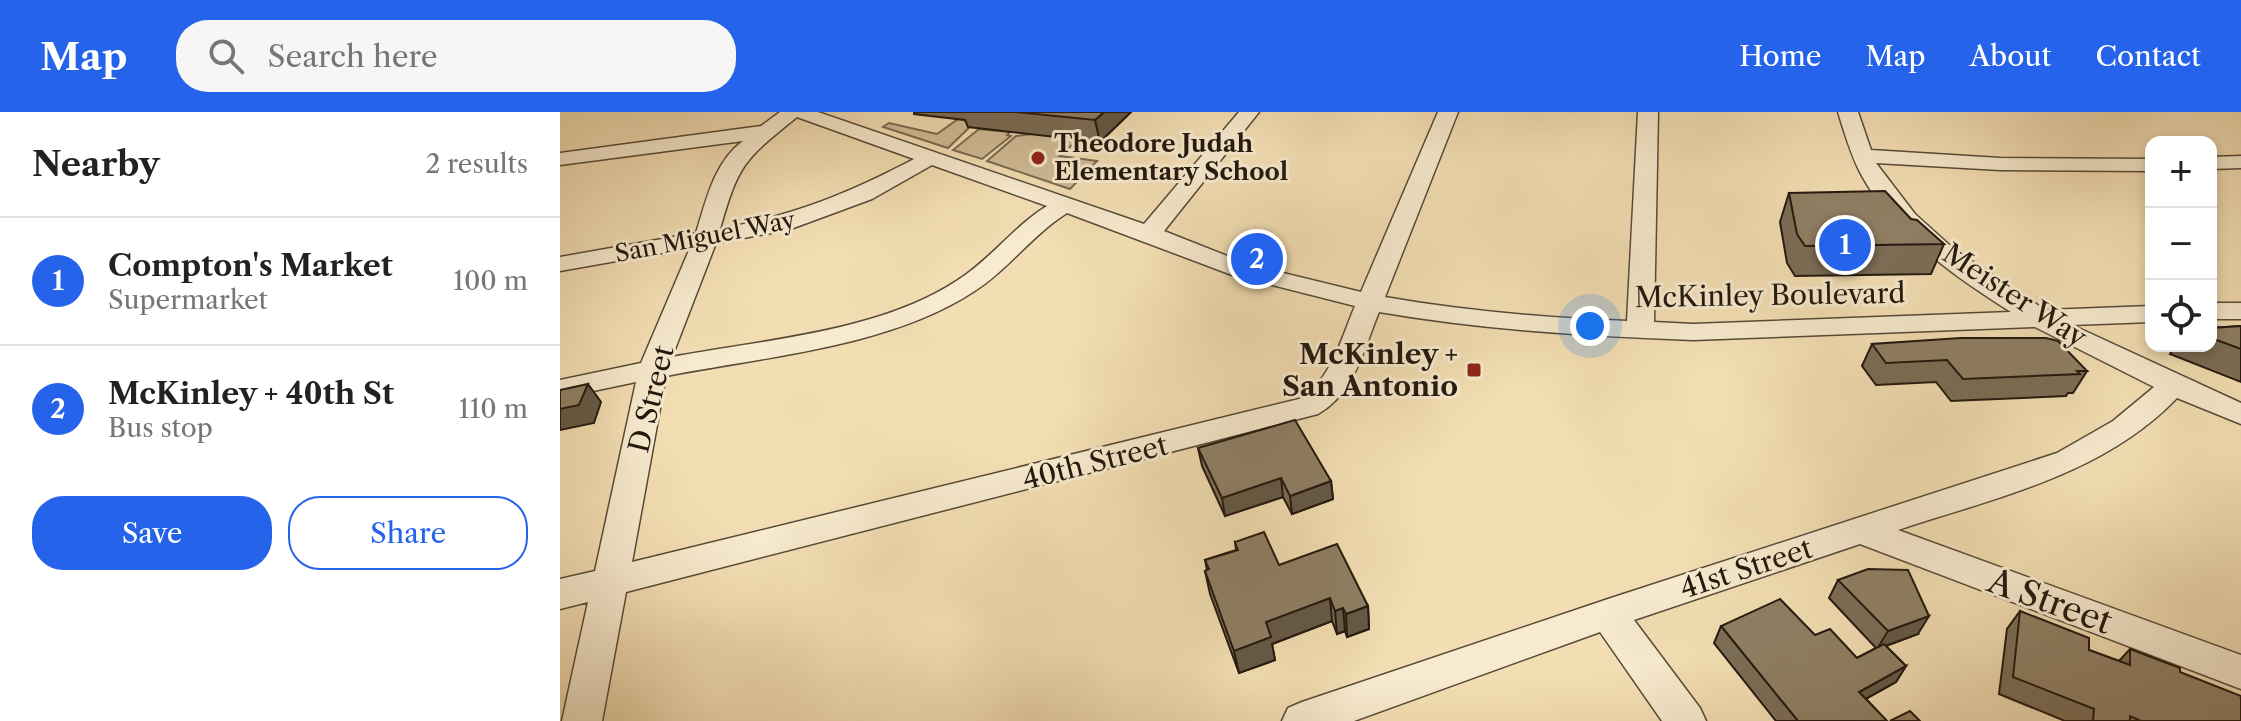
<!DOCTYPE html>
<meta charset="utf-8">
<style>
:root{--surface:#fff;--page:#f6f6f6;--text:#222;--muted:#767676;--line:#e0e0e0;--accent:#2563eb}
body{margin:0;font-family:"Libre Caslon Text",serif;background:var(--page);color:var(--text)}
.controls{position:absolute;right:24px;top:24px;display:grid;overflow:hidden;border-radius:16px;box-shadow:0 4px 12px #0003}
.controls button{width:72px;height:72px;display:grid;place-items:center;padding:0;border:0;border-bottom:2px solid var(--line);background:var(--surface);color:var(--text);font:40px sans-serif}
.you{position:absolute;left:1030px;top:214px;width:28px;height:28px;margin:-20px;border:6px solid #fff;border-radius:50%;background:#1a73e8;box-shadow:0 0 0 12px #1a73e833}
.badge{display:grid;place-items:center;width:52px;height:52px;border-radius:50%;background:var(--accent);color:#fff;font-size:26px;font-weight:700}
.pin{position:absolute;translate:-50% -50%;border:4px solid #fff;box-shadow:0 2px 8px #0006}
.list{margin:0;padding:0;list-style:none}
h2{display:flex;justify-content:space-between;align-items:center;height:104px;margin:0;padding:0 32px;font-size:34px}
h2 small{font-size:26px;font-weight:400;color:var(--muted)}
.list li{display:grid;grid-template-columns:52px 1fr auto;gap:24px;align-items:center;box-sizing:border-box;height:128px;padding:0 32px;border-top:2px solid var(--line)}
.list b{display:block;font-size:30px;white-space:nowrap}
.list p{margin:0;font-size:26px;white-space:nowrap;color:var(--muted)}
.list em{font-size:26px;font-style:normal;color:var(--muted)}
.actions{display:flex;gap:16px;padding:24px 32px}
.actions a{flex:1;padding:18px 0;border:2px solid var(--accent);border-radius:32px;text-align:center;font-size:28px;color:var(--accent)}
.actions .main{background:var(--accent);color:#fff}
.icon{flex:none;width:44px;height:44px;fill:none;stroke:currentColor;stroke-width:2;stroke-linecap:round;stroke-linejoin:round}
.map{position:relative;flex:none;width:1681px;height:609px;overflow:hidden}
header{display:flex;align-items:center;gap:48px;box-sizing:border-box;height:112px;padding:0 40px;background:var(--accent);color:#fff}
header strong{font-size:38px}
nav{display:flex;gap:44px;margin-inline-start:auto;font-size:28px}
.search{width:560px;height:72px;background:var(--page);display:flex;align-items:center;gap:20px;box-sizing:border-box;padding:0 28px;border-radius:32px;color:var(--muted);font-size:30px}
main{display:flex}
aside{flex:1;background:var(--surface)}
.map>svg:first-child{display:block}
.green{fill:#d0bc97;stroke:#7a6a53;stroke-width:2}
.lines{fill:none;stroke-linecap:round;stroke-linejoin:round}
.minor-casing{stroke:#574a38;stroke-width:3}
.minor{fill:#f7eace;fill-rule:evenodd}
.wall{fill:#7b6d56;stroke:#23180f;stroke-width:2}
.shaded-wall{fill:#645946;stroke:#23180f;stroke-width:2}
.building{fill:#8f7f64;stroke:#23180f;stroke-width:2}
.poi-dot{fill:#8f2418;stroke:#f7eace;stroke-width:3}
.labels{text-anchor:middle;stroke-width:6;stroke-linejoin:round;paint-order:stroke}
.far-poi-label{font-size:24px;font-weight:bold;fill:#23180f;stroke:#f7eace;text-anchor:start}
.far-street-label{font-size:24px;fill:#23180f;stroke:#f7eace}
.street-label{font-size:28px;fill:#23180f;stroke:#f7eace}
.poi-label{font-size:28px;font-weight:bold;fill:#23180f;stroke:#f7eace;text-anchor:end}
.near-street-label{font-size:34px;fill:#23180f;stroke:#f7eace}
</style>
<header>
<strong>Map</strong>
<div class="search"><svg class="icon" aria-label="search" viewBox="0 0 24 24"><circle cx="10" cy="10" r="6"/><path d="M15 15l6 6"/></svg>Search here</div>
<nav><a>Home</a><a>Map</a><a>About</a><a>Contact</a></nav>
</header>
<main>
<aside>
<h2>Nearby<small>2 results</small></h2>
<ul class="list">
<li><span class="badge">1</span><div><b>Compton's Market</b><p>Supermarket</p></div><em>100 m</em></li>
<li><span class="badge">2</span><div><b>McKinley + 40th St</b><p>Bus stop</p></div><em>110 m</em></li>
</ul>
<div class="actions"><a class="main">Save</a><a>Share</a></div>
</aside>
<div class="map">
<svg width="1681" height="609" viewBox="0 0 1681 609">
<rect width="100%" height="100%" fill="#f3deb3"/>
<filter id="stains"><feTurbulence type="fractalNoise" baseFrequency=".0025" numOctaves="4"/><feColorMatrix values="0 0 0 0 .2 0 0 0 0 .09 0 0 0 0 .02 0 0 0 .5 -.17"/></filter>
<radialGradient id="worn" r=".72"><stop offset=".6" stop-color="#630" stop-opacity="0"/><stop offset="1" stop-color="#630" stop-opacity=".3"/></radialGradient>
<g class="green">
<polygon points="398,7 416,9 388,36 323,15 329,11 377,22"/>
<polygon points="532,15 500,44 537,49 510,77 427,49 456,24"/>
<polygon points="419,17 450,20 447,23 451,24 422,47 393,38"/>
</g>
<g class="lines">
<defs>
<g id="minor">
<path d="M220,0H258L584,112L679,0H699L604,119L690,153L801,180L878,0H898L825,185C905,199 986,206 1067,209L1078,0H1098L1094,210L1133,212L1451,200C1395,165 1334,122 1302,64C1291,44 1285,22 1278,0H1298L1311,38L1440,46L1591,47V59L1440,58L1316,51L1355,102L1395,138L1485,198L1591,194V210L1512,213L1681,291V312L1617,286C1543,363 1437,385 1338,418L1681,543V577L1300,432L1074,508L1140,596L1146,609H1102L1040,520L794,609H722L728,596L742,590L1048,487L1497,341L1553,309L1594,275L1475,215L1133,228C1028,224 923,218 819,200C804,236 795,281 758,302L66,480L42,609H2L28,490L0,497V467L35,459L76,270L0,286V268L81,251L130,136L0,159V145L136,121C146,89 154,50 183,29L0,53V41L201,14ZM237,5L354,47C287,82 235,103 160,117C179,51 184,48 237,5ZM372,53L487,94C454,114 431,147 398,168C320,220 202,228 112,245L156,131L228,118L312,87ZM507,101L672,163L795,194C781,227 771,269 739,287L72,450L106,264C203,245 329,235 413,180C448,158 472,123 507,101Z"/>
<polygon points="1681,44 1681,56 1651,57 1651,45"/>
<rect x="1651" y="191" width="30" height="16"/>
</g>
</defs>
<use href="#minor" class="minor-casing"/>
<use href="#minor" class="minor"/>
</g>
<g class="wall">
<polygon points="354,0 571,0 540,30 408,15 405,8 354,2"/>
<polygon points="1229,81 1351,107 1384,132 1371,162 1235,164 1227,151 1220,110"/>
<polygon points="1681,214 1681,270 1610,242 1615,234 1651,234 1651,216"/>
<polygon points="1312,232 1527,259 1513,281 1508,281 1506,284 1391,289 1376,270 1316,273 1302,254"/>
<polygon points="638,336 771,369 773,387 732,402 723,385 665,404 642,354"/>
<polygon points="675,430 719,453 808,494 809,517 787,525 785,519 777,522 772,509 712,532 715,548 679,561 650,482 645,459 647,458 645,448 676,438"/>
<polygon points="1278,468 1358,522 1326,534 1346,554 1336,570 1306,587 1327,609 1216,609 1154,531 1161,514 1255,523 1297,546 1316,536 1269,486"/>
<polygon points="1460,499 1529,538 1559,549 1570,537 1620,560 1681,609 1505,609 1439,582 1447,517"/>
</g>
<g class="shaded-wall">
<polygon points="544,0 571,0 540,30 535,8"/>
<polygon points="28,272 41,290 34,311 0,318 0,297"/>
<polygon points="721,366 723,385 665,404 662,386"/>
<polygon points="771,369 773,387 732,402 730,384"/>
<polygon points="770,486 772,509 712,532 715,548 679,561 674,539 706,510"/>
<polygon points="808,494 809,517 787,525 786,502"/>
<polygon points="783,496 785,519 777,522 775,499"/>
<polygon points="1369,504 1358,522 1317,537 1328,519"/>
<polygon points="1346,554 1336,570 1289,596 1299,580"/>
</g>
<g class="building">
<polygon points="455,0 544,0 535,8"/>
<polygon points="1325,79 1351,107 1357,108 1384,132 1245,134 1237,122 1229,81"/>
<polygon points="1681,214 1681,237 1651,226 1651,216"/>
<polygon points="1401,226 1486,226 1498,229 1527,259 1517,259 1520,262 1403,267 1387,248 1326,251 1312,232"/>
<polygon points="28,272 19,293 0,297 0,278"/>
<polygon points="735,308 771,369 730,384 721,366 662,386 638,336"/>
<polygon points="704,420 719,453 777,432 808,494 786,502 783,496 775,499 770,486 706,510 711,525 674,539 645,459 649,457 645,448 678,438 675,430"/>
<polygon points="1308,457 1348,458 1369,504 1328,519 1278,468"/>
<polygon points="1220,487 1255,523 1270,517 1297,546 1324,532 1346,554 1299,580 1327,609 1238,609 1161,514"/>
<polygon points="1460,499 1529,526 1529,538 1570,553 1570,537 1620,556 1620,560 1681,584 1681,609 1581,609 1570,604 1570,609 1533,609 1534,597 1453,565"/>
<polygon points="1350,599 1360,609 1330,609"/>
</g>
<g class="poi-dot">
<circle cx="478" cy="46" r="8"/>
<rect x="906" y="250" width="16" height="16" rx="4"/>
</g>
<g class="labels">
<g class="far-poi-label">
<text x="494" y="40">Theodore Judah<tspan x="494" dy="28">Elementary School</tspan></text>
</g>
<g class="far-street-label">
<text transform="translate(145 125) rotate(-11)" y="8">San Miguel Way</text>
</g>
<g class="street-label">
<text transform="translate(1210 183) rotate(-1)" y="10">McKinley Boulevard</text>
<text transform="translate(1455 183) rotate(33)" y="10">Meister Way</text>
<text transform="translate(91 287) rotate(-76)" y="10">D Street</text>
<text transform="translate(535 350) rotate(-14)" y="10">40th Street</text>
<text transform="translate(1186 456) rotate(-18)" y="10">41st Street</text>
</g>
<g class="poi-label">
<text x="898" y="252">McKinley +<tspan x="898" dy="32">San Antonio</tspan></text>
</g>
<g class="near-street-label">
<text transform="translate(1490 489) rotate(20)" y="12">A Street</text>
</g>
</g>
<rect width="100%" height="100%" filter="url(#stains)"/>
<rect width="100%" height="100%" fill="url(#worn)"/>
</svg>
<div class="controls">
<button>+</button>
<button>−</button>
<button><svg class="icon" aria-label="locate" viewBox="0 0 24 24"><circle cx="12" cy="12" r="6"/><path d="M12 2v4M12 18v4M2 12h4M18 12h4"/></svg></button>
</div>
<div class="you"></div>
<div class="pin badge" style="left:1285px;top:133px">1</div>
<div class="pin badge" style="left:697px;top:147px">2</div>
</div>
</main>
